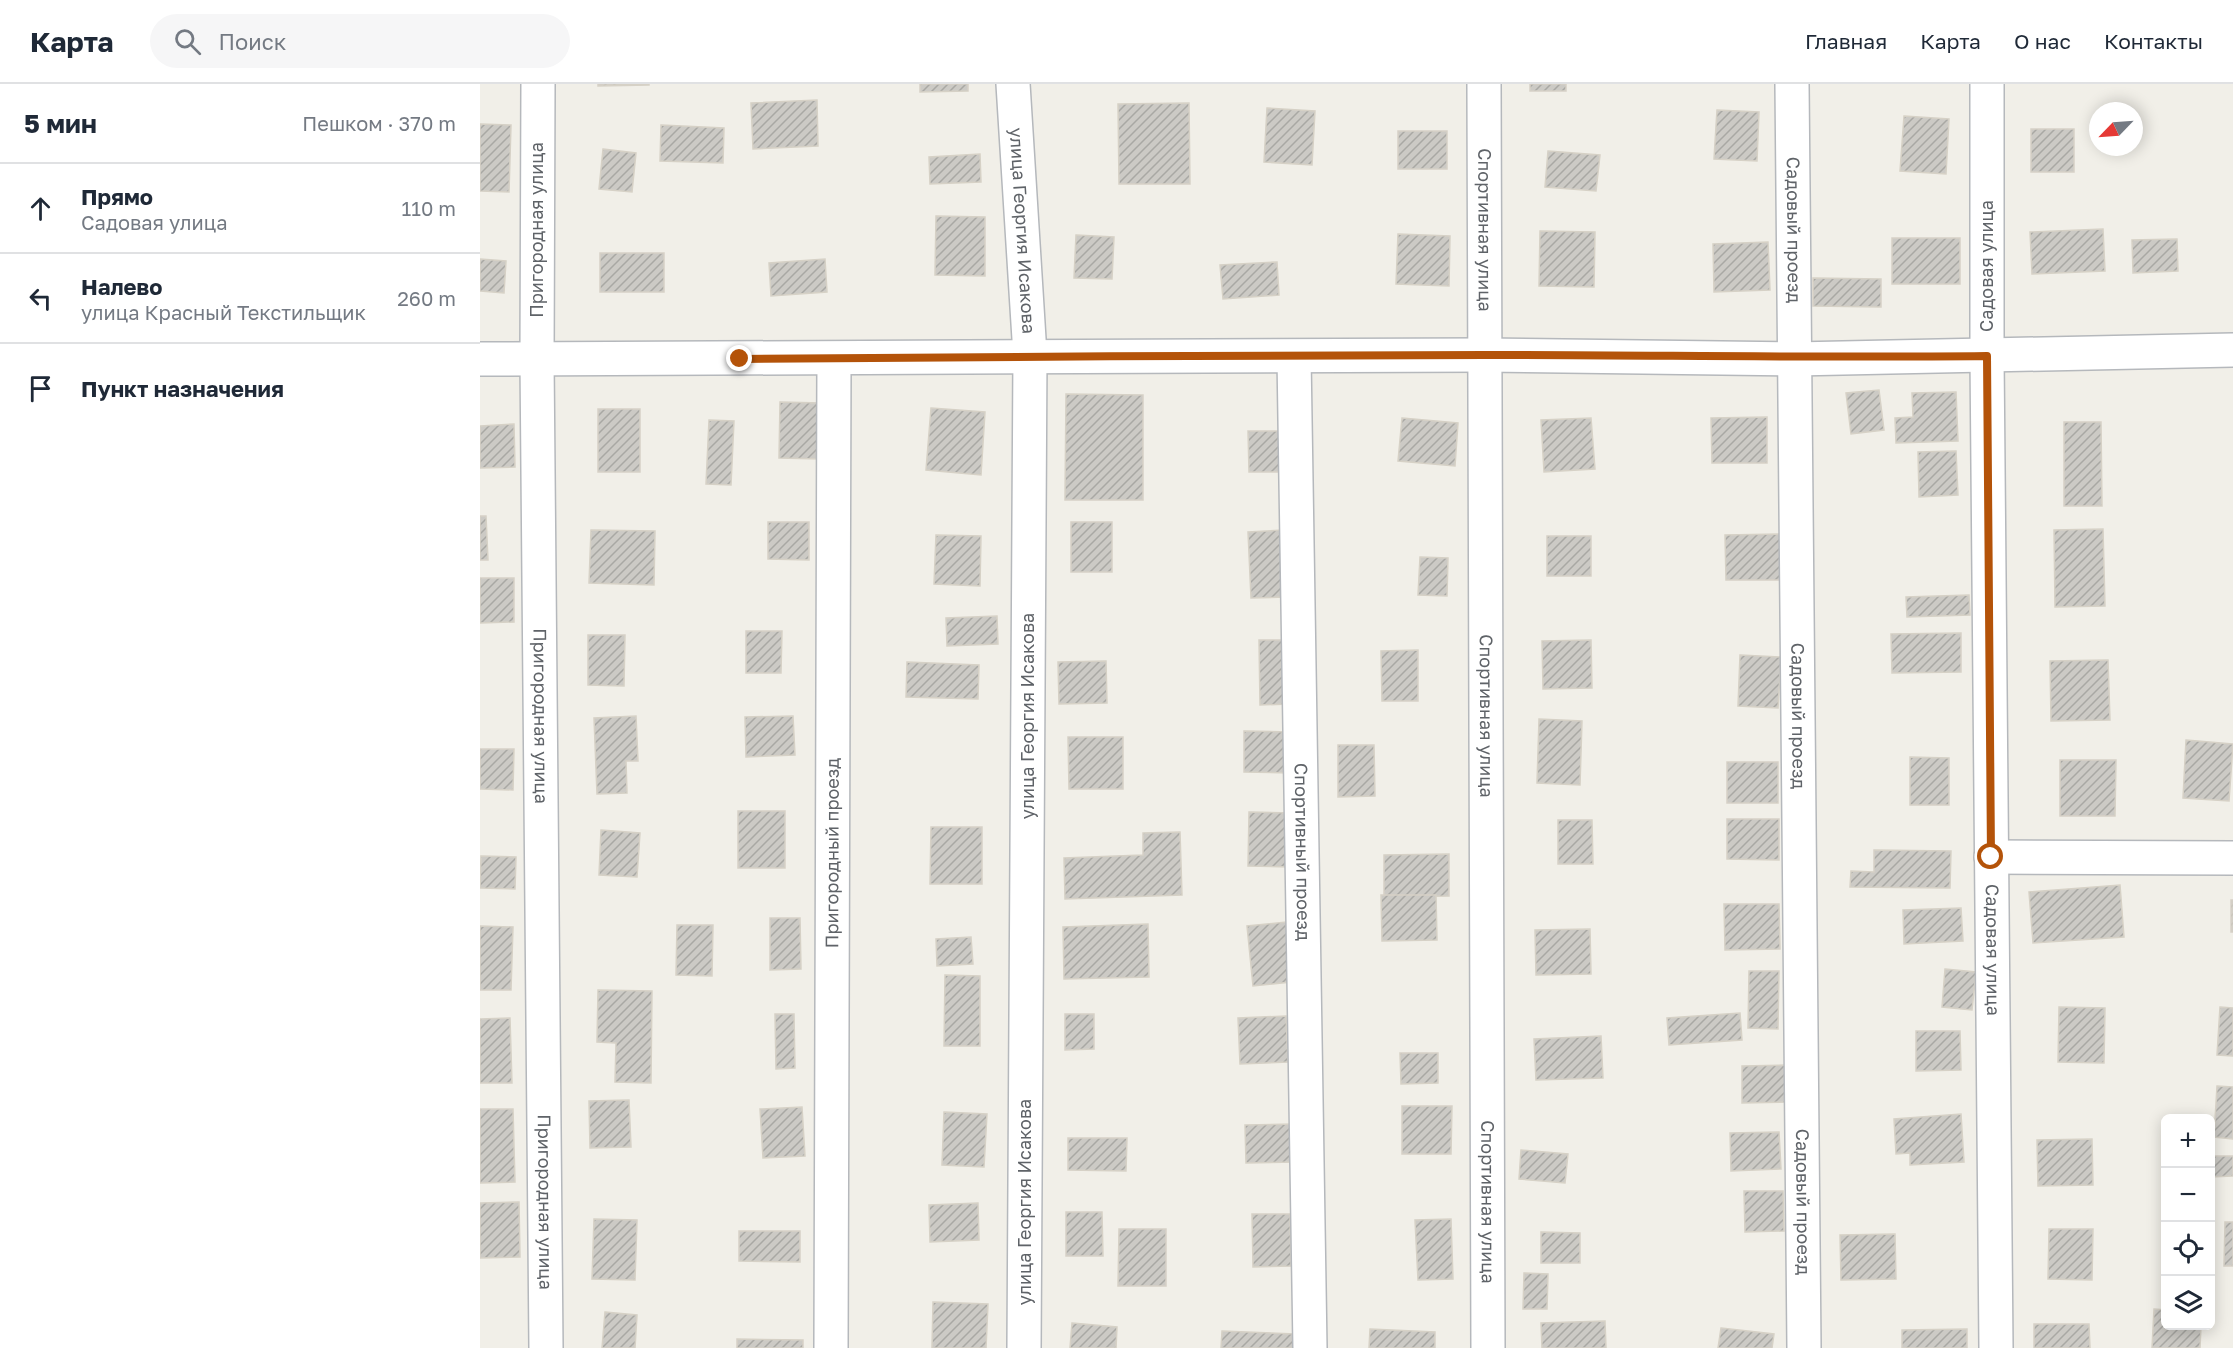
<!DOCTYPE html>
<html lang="ru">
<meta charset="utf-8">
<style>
:root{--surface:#fff;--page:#f6f6f7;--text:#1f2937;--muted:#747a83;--line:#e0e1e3}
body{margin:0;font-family:"Golos Text",sans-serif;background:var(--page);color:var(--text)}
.controls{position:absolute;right:18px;bottom:18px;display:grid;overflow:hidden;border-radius:9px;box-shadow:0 3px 15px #0003}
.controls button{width:54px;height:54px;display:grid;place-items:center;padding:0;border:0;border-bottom:2px solid var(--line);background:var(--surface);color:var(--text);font:30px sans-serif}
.compass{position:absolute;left:1609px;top:18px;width:54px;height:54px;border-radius:50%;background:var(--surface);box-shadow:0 3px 15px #0003;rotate:245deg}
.stop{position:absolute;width:18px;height:18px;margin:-14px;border:4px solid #b45309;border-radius:50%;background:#fff}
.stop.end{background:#b45309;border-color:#fff;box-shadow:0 2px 6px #0008}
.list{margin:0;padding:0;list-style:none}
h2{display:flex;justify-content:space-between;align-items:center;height:78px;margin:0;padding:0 24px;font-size:26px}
h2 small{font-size:20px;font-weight:400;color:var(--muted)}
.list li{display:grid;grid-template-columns:39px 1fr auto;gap:18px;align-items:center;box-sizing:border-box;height:90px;padding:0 24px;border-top:2px solid var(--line)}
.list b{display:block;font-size:22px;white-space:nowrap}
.list p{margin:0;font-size:20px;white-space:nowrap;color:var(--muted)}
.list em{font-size:20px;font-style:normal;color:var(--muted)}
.icon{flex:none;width:33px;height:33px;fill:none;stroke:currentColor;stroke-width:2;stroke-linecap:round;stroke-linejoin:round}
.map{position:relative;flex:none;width:1753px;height:1264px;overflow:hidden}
header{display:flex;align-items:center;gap:36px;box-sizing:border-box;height:84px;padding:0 30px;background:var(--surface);border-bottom:2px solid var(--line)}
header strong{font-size:28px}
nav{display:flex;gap:33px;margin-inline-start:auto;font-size:21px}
.search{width:420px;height:54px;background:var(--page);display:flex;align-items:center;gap:15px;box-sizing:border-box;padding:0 21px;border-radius:33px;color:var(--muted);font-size:22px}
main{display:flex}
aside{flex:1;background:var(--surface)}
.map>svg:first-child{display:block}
.building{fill:url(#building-hatch);stroke:#d6d1c6;stroke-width:1.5}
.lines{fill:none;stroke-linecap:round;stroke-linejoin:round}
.minor-casing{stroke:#b5b8bc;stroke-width:36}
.minor{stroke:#fff;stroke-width:33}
.route{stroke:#b45309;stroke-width:8}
.labels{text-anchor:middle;stroke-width:4.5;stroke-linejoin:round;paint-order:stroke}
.street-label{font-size:18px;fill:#5f6368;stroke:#fff}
</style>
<header>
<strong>Карта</strong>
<div class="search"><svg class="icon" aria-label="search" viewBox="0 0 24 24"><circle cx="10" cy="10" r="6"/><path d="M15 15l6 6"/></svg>Поиск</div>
<nav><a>Главная</a><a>Карта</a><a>О нас</a><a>Контакты</a></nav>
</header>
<main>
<aside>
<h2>5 мин<small>Пешком · 370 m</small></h2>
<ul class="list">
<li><svg class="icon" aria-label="ahead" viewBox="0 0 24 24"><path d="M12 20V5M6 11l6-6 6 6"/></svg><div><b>Прямо</b><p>Садовая улица</p></div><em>110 m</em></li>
<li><svg class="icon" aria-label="left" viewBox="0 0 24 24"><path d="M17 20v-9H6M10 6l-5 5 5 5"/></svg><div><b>Налево</b><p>улица Красный Текстильщик</p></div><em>260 m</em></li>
<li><svg class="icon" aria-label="arrive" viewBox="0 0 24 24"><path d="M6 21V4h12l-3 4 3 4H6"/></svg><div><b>Пункт назначения</b></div></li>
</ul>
</aside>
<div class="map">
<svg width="1753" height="1264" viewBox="0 0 1753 1264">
<defs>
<pattern id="building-hatch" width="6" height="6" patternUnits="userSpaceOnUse" patternTransform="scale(1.5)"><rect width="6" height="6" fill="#cccac5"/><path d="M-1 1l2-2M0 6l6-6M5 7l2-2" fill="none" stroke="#a9a8a4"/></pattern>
</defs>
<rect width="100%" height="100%" fill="#f1efe8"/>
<g class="building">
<polygon points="118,0 169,0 169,1 118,2"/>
<polygon points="440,0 488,0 488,7 440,8"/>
<rect x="1050" y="0" width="36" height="7"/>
<polygon points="337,16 338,62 273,65 271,19"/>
<polygon points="709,19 710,100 639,100 638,20"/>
<polygon points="787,24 835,27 832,81 784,78"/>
<polygon points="1237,26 1279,28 1277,77 1234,75"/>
<polygon points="1424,32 1469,35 1466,90 1420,87"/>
<polygon points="0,40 31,41 29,108 0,107"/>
<polygon points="181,41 244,44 243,79 180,77"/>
<rect x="1551" y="45" width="43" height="43"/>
<rect x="918" y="47" width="49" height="38"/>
<polygon points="123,65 156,69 152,108 119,105"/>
<polygon points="1068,67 1120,71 1116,107 1065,103"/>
<polygon points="500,70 501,98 450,100 449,73"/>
<polygon points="456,132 505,133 505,192 455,191"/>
<polygon points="1623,145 1625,187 1552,190 1550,148"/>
<polygon points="1060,147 1115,148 1114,203 1059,202"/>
<polygon points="918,150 970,152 969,202 916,200"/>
<polygon points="596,151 634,153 632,195 594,194"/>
<rect x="1412" y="154" width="68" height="46"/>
<polygon points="1697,155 1698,187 1653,189 1652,156"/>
<polygon points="1288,158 1290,206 1234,208 1233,160"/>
<rect x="120" y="169" width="64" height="39"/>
<polygon points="0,175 26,177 24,209 0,207"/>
<polygon points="345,175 347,208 291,212 289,179"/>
<polygon points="797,178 799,211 743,215 740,181"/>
<polygon points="1333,194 1401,195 1401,223 1333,222"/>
<polygon points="1399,306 1404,346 1371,350 1366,309"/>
<polygon points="1476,308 1478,357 1416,359 1415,334 1433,333 1432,309"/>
<polygon points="586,310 663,311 663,416 585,416"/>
<polygon points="300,318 341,319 340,375 299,374"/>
<polygon points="451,324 505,328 501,391 446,386"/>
<rect x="118" y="325" width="42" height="63"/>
<polygon points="1287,333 1287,379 1232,379 1231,334"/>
<polygon points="922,334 978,339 975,382 918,377"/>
<polygon points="1111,334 1115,385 1064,388 1061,336"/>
<polygon points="229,336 254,337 251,401 226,400"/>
<polygon points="1584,338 1621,338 1622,422 1584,422"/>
<polygon points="34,340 35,383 0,384 0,342"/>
<polygon points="768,347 811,347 811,388 769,388"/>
<polygon points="1476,367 1478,411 1439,413 1438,368"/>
<polygon points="0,432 6,432 8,476 0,476"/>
<polygon points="288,438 329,438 329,476 288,475"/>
<rect x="591" y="438" width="41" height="50"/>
<polygon points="1623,445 1625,522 1575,523 1574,446"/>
<polygon points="111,446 175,447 174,501 109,499"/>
<polygon points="803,446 806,513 771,514 768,448"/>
<polygon points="1300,450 1301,496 1246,496 1245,451"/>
<polygon points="456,451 501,452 500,502 454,500"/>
<rect x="1067" y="452" width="44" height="40"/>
<polygon points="940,473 968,474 967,512 938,511"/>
<polygon points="0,494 34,494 34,538 0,539"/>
<polygon points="1489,511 1490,531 1427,533 1426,513"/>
<polygon points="517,532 518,560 467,562 466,534"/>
<polygon points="266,547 302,547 301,589 266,589"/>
<polygon points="1481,549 1481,588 1412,589 1411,550"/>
<polygon points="108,551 145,551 144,602 108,601"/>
<polygon points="779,556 807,556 808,620 780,621"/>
<polygon points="1111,556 1112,604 1063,605 1062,557"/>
<polygon points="938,566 938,617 902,617 901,567"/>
<polygon points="1260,571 1301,573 1298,624 1258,622"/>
<polygon points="1628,576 1630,636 1571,637 1570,577"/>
<polygon points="626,577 627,619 579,620 578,578"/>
<polygon points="427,578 499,581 498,615 426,613"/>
<polygon points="156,632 158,677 146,677 147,709 117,710 114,634"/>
<polygon points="313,632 315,671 266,673 265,633"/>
<polygon points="1059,635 1102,637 1100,701 1057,699"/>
<polygon points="764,647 810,648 810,689 764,688"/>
<polygon points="588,653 643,653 643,705 589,705"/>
<polygon points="1706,656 1753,660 1749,717 1703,714"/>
<polygon points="858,661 894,661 895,712 858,713"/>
<polygon points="0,665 34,665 33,706 0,705"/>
<polygon points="1430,673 1469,674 1469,721 1430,721"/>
<polygon points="1580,676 1636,676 1635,732 1580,732"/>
<rect x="1247" y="678" width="51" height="41"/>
<rect x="258" y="727" width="47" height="57"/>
<polygon points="769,728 812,729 811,783 768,782"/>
<polygon points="1247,735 1299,735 1299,776 1247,775"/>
<polygon points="1078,736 1112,736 1113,780 1078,780"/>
<polygon points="451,743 502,743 502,800 450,800"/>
<polygon points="121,746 160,749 157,793 119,791"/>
<polygon points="700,748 702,811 585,815 584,774 663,771 663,749"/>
<polygon points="1394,766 1471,767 1470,804 1370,803 1371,787 1394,788"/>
<polygon points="969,770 969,812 904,813 904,771"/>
<polygon points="1,772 36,773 35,805 0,804"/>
<polygon points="1640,801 1644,853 1553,859 1549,808"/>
<polygon points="901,811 956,811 957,856 902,857"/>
<rect x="1751" y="816" width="2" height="32"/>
<polygon points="1244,820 1299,820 1300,865 1245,866"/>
<polygon points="1481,824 1483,857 1424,860 1423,826"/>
<polygon points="290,834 320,834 321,885 290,886"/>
<polygon points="806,838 811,898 773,902 767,842"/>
<polygon points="668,840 669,893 584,895 583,843"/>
<polygon points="197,841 233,841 232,892 196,891"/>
<polygon points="0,842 33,843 31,906 0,906"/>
<polygon points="1110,845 1111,890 1056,891 1055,846"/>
<polygon points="491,853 493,880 457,882 456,855"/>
<polygon points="1465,885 1496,888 1492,926 1462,923"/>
<polygon points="1269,887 1299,887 1298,945 1268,944"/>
<polygon points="465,891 500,892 500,962 464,962"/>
<polygon points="118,906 172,907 171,999 135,998 136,959 117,958"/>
<polygon points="1579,923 1625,924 1624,979 1578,978"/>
<polygon points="1740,923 1753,924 1753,972 1737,971"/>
<polygon points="1260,929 1262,956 1189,961 1187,934"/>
<polygon points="295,930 314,930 315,984 296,985"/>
<polygon points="585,930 614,930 614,965 585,966"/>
<polygon points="806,932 808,978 760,980 758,934"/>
<polygon points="30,934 32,999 0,999 0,935"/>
<polygon points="1436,947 1480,947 1481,986 1436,987"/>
<polygon points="1121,952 1123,994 1056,996 1054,955"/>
<polygon points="920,969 958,969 958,999 921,1000"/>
<polygon points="1306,981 1307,1018 1262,1019 1262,982"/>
<polygon points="1737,1002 1753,1003 1753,1055 1734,1053"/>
<polygon points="149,1016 151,1063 110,1064 109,1017"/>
<polygon points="922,1022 972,1022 971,1070 922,1070"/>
<polygon points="322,1023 325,1072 283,1074 280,1025"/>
<polygon points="0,1025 33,1025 35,1098 0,1099"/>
<polygon points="464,1028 507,1030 504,1083 462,1081"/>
<polygon points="1481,1030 1484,1078 1430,1081 1430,1069 1416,1070 1414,1035"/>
<polygon points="814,1040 815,1078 766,1079 765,1041"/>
<polygon points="1299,1048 1301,1085 1251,1087 1250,1049"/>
<polygon points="588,1054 647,1054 646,1087 588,1086"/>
<polygon points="1612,1055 1613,1101 1558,1102 1557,1056"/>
<polygon points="1041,1066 1088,1070 1085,1099 1039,1095"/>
<polygon points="1730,1072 1753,1072 1753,1092 1730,1093"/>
<polygon points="1264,1107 1303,1107 1304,1147 1265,1148"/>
<polygon points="39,1118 40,1173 0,1174 0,1119"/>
<polygon points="498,1119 499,1156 450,1158 449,1121"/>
<polygon points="586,1128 622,1128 623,1172 586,1172"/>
<polygon points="772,1130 810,1130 811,1182 773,1183"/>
<polygon points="114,1135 157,1136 155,1196 112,1195"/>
<polygon points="971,1135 973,1195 938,1196 935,1136"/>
<polygon points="1745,1138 1753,1138 1753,1182 1744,1182"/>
<polygon points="639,1145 686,1145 686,1202 638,1202"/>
<polygon points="1569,1145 1613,1145 1612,1196 1568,1195"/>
<polygon points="259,1147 320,1147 320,1178 259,1177"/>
<polygon points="1061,1148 1100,1149 1100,1179 1061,1179"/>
<polygon points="1415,1150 1416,1195 1361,1196 1360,1151"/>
<polygon points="1044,1189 1068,1190 1067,1225 1043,1225"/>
<polygon points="453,1218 508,1220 506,1264 452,1264"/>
<polygon points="1674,1225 1686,1226 1686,1242 1721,1242 1720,1264 1672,1264"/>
<polygon points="125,1228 157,1231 155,1264 122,1264"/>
<polygon points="1125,1237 1126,1264 1062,1264 1061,1239"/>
<polygon points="592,1239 637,1243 636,1264 590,1264"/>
<polygon points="1554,1240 1609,1240 1610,1264 1554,1264"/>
<polygon points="1241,1244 1294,1250 1292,1264 1238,1264"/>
<polygon points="890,1245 955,1248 955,1264 889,1264"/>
<polygon points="1487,1245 1487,1264 1422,1264 1422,1246"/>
<polygon points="742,1247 815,1250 814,1264 741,1264"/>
<polygon points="257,1255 323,1256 323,1264 257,1264"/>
</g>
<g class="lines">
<defs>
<g id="minor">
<path id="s1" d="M58,0L57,276L66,1264"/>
<path id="s2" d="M533,0L550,271L544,1264"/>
<path id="s3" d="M1004,0L1008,1264"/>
<path id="s4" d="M1312,0L1324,1264"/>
<path id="s5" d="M1507,0V272L1516,1264"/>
<path id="s6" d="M814,273L830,1264"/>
<polyline points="0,275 1005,271 1315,275 1753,266"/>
<polyline points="1511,773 1753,774"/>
<path id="s7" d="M351,1264L354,275"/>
</g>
</defs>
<use href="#minor" class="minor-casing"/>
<use href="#minor" class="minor"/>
</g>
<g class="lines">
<path class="route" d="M260,275C508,274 757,270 1005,271C1172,271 1339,274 1507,272L1511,773"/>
</g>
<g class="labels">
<g class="street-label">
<text transform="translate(57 146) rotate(-90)" y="6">Пригородная улица</text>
<text dy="6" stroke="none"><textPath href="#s2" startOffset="147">улица Георгия Исакова</textPath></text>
<text dy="6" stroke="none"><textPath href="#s3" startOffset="146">Спортивная улица</textPath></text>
<text dy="6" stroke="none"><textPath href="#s4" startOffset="146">Садовый проезд</textPath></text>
<text transform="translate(1507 182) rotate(-90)" y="6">Садовая улица</text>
<text dy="6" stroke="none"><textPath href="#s1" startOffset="632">Пригородная улица</textPath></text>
<text transform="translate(548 632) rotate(-90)" y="6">улица Георгия Исакова</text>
<text dy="6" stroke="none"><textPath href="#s3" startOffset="632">Спортивная улица</textPath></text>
<text dy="6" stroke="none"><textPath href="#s4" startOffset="632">Садовый проезд</textPath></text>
<text dy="6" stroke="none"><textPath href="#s6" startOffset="495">Спортивный проезд</textPath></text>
<text dy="6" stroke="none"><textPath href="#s7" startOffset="495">Пригородный проезд</textPath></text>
<text dy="6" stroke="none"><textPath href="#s5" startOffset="866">Садовая улица</textPath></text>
<text dy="6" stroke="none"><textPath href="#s1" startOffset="1118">Пригородная улица</textPath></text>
<text transform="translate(545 1118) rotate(-90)" y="6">улица Георгия Исакова</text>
<text dy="6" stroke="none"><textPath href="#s3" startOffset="1118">Спортивная улица</textPath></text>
<text dy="6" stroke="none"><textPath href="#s4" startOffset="1118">Садовый проезд</textPath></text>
</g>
</g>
</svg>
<div class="controls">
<button>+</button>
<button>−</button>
<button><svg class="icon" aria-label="locate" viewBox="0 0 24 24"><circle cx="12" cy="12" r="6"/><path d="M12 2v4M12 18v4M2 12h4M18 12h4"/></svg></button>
<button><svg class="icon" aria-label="layers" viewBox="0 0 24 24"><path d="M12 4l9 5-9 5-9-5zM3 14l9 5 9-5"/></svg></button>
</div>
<svg class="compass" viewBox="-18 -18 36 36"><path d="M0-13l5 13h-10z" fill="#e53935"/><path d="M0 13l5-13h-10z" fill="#747a83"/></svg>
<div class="stop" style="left:1511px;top:773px"></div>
<div class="stop end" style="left:260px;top:275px"></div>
</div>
</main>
